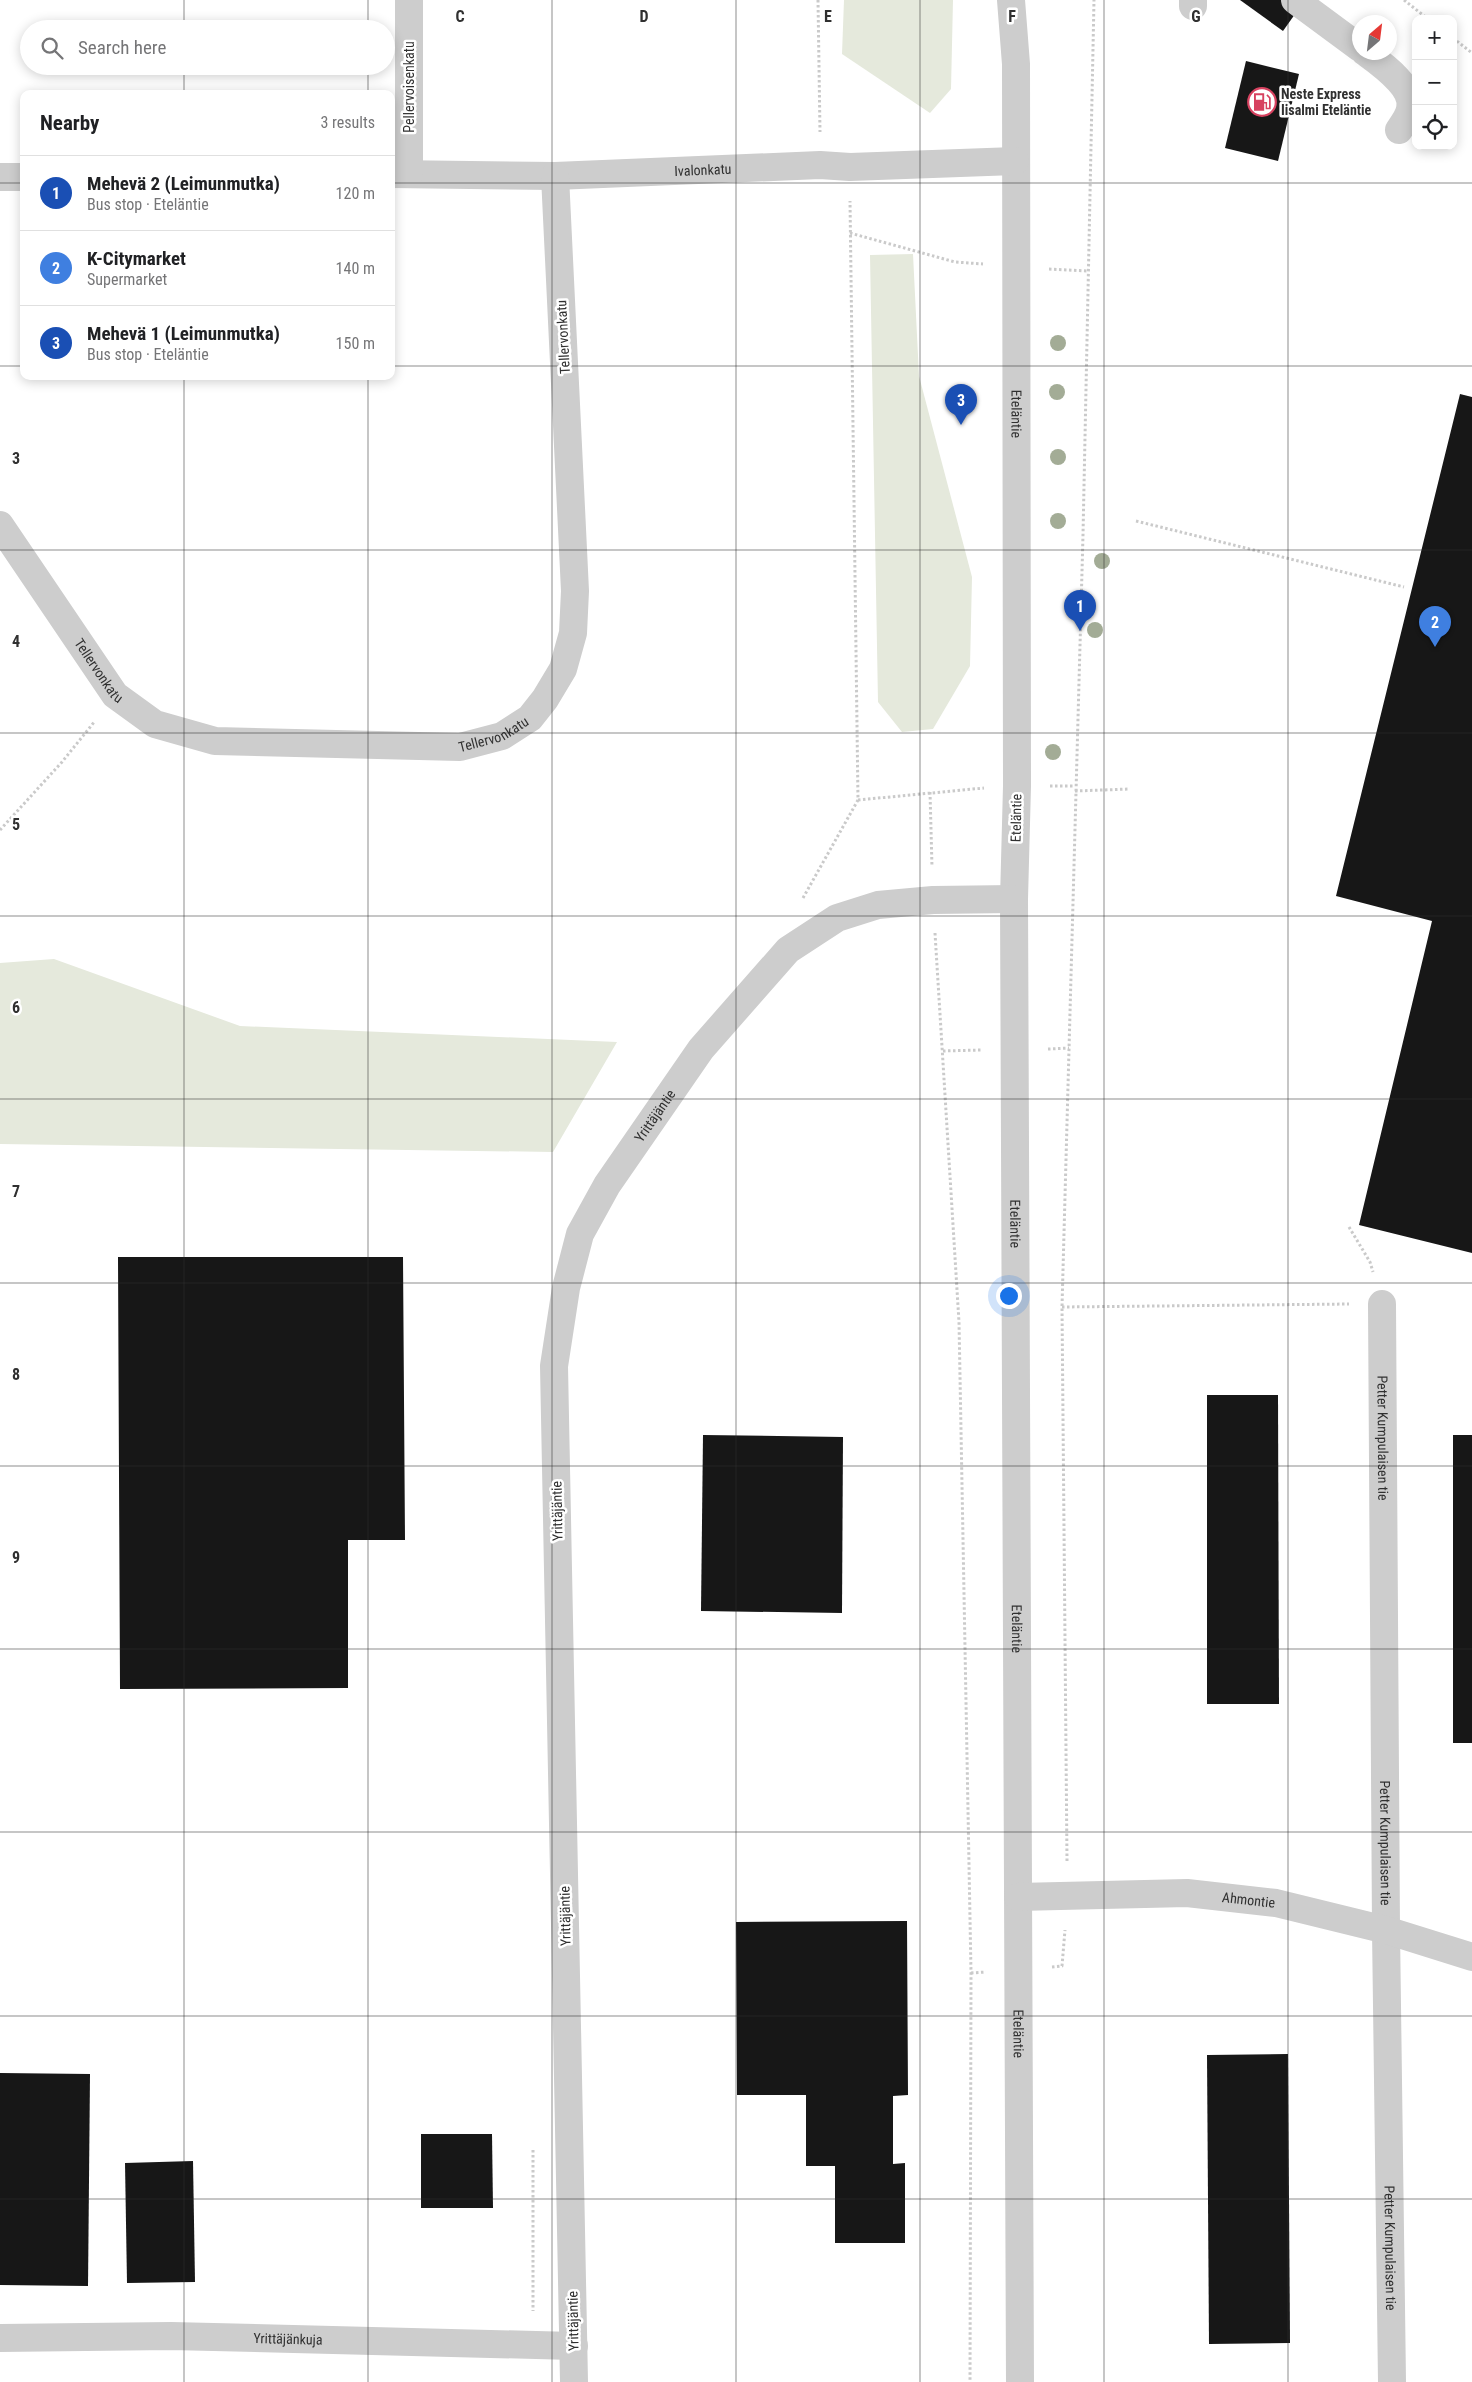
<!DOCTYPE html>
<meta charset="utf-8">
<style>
:root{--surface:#fff;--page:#f6f6f6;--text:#202124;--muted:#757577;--line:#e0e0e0;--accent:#0b8043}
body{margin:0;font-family:"Roboto Condensed",sans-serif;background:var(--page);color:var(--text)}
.controls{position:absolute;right:15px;top:15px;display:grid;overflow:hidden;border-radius:10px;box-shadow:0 2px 12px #0003}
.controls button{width:45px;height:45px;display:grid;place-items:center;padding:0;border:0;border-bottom:1px solid var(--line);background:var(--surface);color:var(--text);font:25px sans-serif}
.compass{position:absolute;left:1352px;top:15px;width:45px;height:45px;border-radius:50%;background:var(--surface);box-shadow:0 2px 12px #0003;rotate:28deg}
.you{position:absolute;left:1008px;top:1295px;width:18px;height:18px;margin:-12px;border:4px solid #fff;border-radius:50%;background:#1a73e8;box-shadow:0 0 0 8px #1a73e833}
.badge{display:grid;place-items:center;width:32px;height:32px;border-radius:50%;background:var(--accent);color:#fff;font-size:16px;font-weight:700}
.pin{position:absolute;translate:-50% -41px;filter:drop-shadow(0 1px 2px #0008)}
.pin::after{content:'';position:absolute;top:26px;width:18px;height:15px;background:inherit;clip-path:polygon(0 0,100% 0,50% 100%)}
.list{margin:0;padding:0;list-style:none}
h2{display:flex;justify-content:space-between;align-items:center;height:65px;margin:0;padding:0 20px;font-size:21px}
h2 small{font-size:16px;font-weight:400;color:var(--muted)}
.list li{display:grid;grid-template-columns:32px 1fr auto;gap:15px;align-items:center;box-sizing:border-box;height:75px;padding:0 20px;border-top:1px solid var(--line)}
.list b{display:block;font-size:19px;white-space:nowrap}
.list p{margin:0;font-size:16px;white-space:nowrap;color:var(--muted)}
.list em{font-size:16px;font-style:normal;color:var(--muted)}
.icon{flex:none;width:28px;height:28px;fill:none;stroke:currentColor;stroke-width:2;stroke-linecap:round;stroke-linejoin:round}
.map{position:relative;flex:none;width:1472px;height:2382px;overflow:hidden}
.search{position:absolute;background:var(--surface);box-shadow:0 2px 12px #0003;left:20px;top:20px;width:375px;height:55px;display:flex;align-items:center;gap:12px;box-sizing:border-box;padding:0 18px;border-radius:28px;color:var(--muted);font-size:19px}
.panel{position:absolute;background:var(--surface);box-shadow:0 2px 12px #0003;left:20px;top:90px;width:375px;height:290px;border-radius:10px}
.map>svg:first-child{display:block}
.green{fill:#e5e9dc}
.building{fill:#171717}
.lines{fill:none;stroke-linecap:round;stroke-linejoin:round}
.path{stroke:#cacaca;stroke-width:3;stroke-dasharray:2.5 2.5;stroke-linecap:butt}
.minor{stroke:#cdcdcd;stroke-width:28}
.tree{fill:#a3ac96}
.grid{fill:none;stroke:#303030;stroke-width:1;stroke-opacity:0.55}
.labels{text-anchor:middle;stroke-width:5;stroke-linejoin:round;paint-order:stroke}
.street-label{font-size:14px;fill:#303030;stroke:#fff}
.poi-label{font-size:14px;font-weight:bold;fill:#303030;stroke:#fff;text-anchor:start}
.grid-label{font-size:16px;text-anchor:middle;font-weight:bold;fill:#303030;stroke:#fff;stroke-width:5;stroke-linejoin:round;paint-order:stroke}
</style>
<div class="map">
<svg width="1472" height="2382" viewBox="0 0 1472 2382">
<rect width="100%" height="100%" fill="#fff"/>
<g class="green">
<polygon points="844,0 953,0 951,89 930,113 842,54"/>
<polygon points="913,254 919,376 972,577 970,666 933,729 902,732 878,702 870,255"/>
<polygon points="54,959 240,1026 617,1042 553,1152 0,1144 0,963"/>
</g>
<g class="building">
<polygon points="1240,0 1305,0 1283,31"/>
<polygon points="1246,61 1299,74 1278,161 1225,148"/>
<polygon points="1460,394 1472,397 1472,1253 1359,1225 1432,921 1336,896"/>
<polygon points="118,1257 403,1257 405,1540 348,1540 348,1688 120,1689"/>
<polygon points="1207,1395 1278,1395 1279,1704 1207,1704"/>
<polygon points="703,1435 843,1437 842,1613 701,1611"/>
<rect x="1453" y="1435" width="19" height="308"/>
<polygon points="907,1921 908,2095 893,2096 893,2164 905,2163 905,2243 835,2243 835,2166 806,2166 806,2095 737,2095 736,1922"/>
<polygon points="1288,2054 1290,2343 1209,2344 1207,2055"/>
<polygon points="0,2073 90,2074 88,2286 0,2285"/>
<polygon points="421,2134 492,2134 493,2208 421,2208"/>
<polygon points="193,2161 195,2282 127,2283 125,2163"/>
</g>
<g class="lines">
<g class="path">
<polyline points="818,0 820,132"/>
<polyline points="1404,0 1428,19"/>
<polyline points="1453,38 1472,53"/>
<polyline points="850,233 955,262 983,264"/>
<polyline points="1049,269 1088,271"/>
<polyline points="1136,521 1404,587"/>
<polyline points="1050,786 1075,786"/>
<polyline points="1075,791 1130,789"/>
<polyline points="930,792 932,867"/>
<polyline points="858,800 984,788"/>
<polyline points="0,830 62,762 95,721"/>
<polyline points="803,898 858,800 850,201"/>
<polyline points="935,933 959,1322 971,1973 970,2382"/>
<polyline points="1048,1049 1069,1048"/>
<polyline points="943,1051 982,1050"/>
<polyline points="1349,1227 1370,1262 1373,1272"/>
<polyline points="1062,1307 1349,1304"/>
<polyline points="1067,1861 1062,1307 1083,535 1094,0"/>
<polyline points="1052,1967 1062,1966 1065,1930"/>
<polyline points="971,1973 986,1972"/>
<polyline points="533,2150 533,2311"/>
</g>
<g class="minor">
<path id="s1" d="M1011,0L1016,64L1017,786L1014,899L1020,2382"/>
<polyline points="1295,0 1360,48"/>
<polyline points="1193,6 1193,0"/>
<path d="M1365,52C1380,63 1415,87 1410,109C1409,116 1403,124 1399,130"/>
<path id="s2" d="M391,174L555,176L820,165L850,167L1015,161"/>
<polyline points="409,174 409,0"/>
<polyline points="0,177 24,177"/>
<path id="s3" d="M0,525L115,695L155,724L215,741L460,747L502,736L530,718L545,699L563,669L573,633L575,591L555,176"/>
<path id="s4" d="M1382,1304L1386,1930L1392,2382"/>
<path id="s5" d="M1018,1897L1187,1893L1276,1903L1386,1930L1472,1957"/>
<path id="s6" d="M0,2338L171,2336L574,2346"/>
<path id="s7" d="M574,2382L554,1366L566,1288L580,1234L607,1185L701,1049L788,950L837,918L878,905L933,900L1014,899"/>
</g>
</g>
<g class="tree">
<circle cx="1058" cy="343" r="8"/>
<circle cx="1057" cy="392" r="8"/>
<circle cx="1058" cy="457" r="8"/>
<circle cx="1058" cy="521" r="8"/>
<circle cx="1102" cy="561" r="8"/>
<circle cx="1095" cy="630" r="8"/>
<circle cx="1053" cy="752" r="8"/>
</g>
<path class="grid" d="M184,0V29M368,0V29M552,0V2382M736,0V2382M920,0V2382M1104,0V2382M1288,0V2382M184,66V94M368,66V94M0,183H24M391,183H1472M0,366H24M391,366H1472M184,376V2382M368,376V2382M0,550H1472M0,733H1472M0,916H1472M0,1099H1472M0,1283H1472M0,1466H1472M0,1649H1472M0,1832H1472M0,2016H1472M0,2199H1472"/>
<defs>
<symbol id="fuel-ring" viewBox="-11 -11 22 22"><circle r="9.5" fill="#fff" stroke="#d74260" stroke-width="1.5"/><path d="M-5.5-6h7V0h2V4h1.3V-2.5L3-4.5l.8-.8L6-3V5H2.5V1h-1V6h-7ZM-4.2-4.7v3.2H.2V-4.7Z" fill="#d74260"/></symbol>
</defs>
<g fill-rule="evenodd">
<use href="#fuel-ring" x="1246" y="86" width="32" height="32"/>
</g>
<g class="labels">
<g class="street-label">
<text transform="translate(409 87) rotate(-90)" y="5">Pellervoisenkatu</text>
<text dy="5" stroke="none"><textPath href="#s2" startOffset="312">Ivalonkatu</textPath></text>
<text transform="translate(563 337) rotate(-93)" y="5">Tellervonkatu</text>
<text dy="5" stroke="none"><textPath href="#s1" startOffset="414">Eteläntie</textPath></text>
<text dy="5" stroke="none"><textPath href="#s3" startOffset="176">Tellervonkatu</textPath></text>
<text dy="5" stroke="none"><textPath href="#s3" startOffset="598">Tellervonkatu</textPath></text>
<text transform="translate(1016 818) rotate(-89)" y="5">Eteläntie</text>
<text dy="5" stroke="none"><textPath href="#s7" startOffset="1291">Yrittäjäntie</textPath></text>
<text dy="5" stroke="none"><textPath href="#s1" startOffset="1224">Eteläntie</textPath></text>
<text dy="5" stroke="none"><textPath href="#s4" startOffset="134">Petter Kumpulaisen tie</textPath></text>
<text transform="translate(557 1511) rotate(-91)" y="5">Yrittäjäntie</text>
<text dy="5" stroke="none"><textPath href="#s1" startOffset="1629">Eteläntie</textPath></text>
<text dy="5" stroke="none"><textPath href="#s4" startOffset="539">Petter Kumpulaisen tie</textPath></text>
<text dy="5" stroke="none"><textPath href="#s5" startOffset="231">Ahmontie</textPath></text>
<text transform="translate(565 1916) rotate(-91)" y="5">Yrittäjäntie</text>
<text dy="5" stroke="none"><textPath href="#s1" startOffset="2034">Eteläntie</textPath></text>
<text dy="5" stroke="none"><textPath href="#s4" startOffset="944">Petter Kumpulaisen tie</textPath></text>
<text transform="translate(573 2321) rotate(-91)" y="5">Yrittäjäntie</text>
<text dy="5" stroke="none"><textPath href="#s6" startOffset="288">Yrittäjänkuja</textPath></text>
</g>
<g class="poi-label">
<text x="1281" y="99">Neste Express<tspan x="1281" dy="16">Iisalmi Eteläntie</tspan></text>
</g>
</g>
<g class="grid-label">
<text x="460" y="22">C</text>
<text x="644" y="22">D</text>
<text x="828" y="22">E</text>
<text x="1012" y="22">F</text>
<text x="1196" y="22">G</text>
<text x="16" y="464">3</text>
<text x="16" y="647">4</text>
<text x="16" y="830">5</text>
<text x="16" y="1013">6</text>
<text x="16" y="1197">7</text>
<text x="16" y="1380">8</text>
<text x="16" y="1563">9</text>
</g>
</svg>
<div class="controls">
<button>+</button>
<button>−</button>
<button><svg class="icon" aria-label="locate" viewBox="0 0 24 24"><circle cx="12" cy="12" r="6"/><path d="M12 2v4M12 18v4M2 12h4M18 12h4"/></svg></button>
</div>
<svg class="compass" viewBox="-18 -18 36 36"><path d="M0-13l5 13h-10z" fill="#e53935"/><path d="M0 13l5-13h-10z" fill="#757577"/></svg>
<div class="you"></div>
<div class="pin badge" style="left:1080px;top:631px;background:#1a4fb4">1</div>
<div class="pin badge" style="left:1435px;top:647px;background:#3f7fe0">2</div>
<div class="pin badge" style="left:961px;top:425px;background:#1a4fb4">3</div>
<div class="search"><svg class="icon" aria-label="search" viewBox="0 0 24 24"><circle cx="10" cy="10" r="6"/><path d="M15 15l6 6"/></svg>Search here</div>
<section class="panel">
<h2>Nearby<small>3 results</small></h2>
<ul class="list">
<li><span class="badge" style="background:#1a4fb4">1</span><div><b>Mehevä 2 (Leimunmutka)</b><p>Bus stop · Eteläntie</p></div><em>120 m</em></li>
<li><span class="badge" style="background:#3f7fe0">2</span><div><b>K-Citymarket</b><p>Supermarket</p></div><em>140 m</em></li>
<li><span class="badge" style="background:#1a4fb4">3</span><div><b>Mehevä 1 (Leimunmutka)</b><p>Bus stop · Eteläntie</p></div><em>150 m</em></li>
</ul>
</section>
</div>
